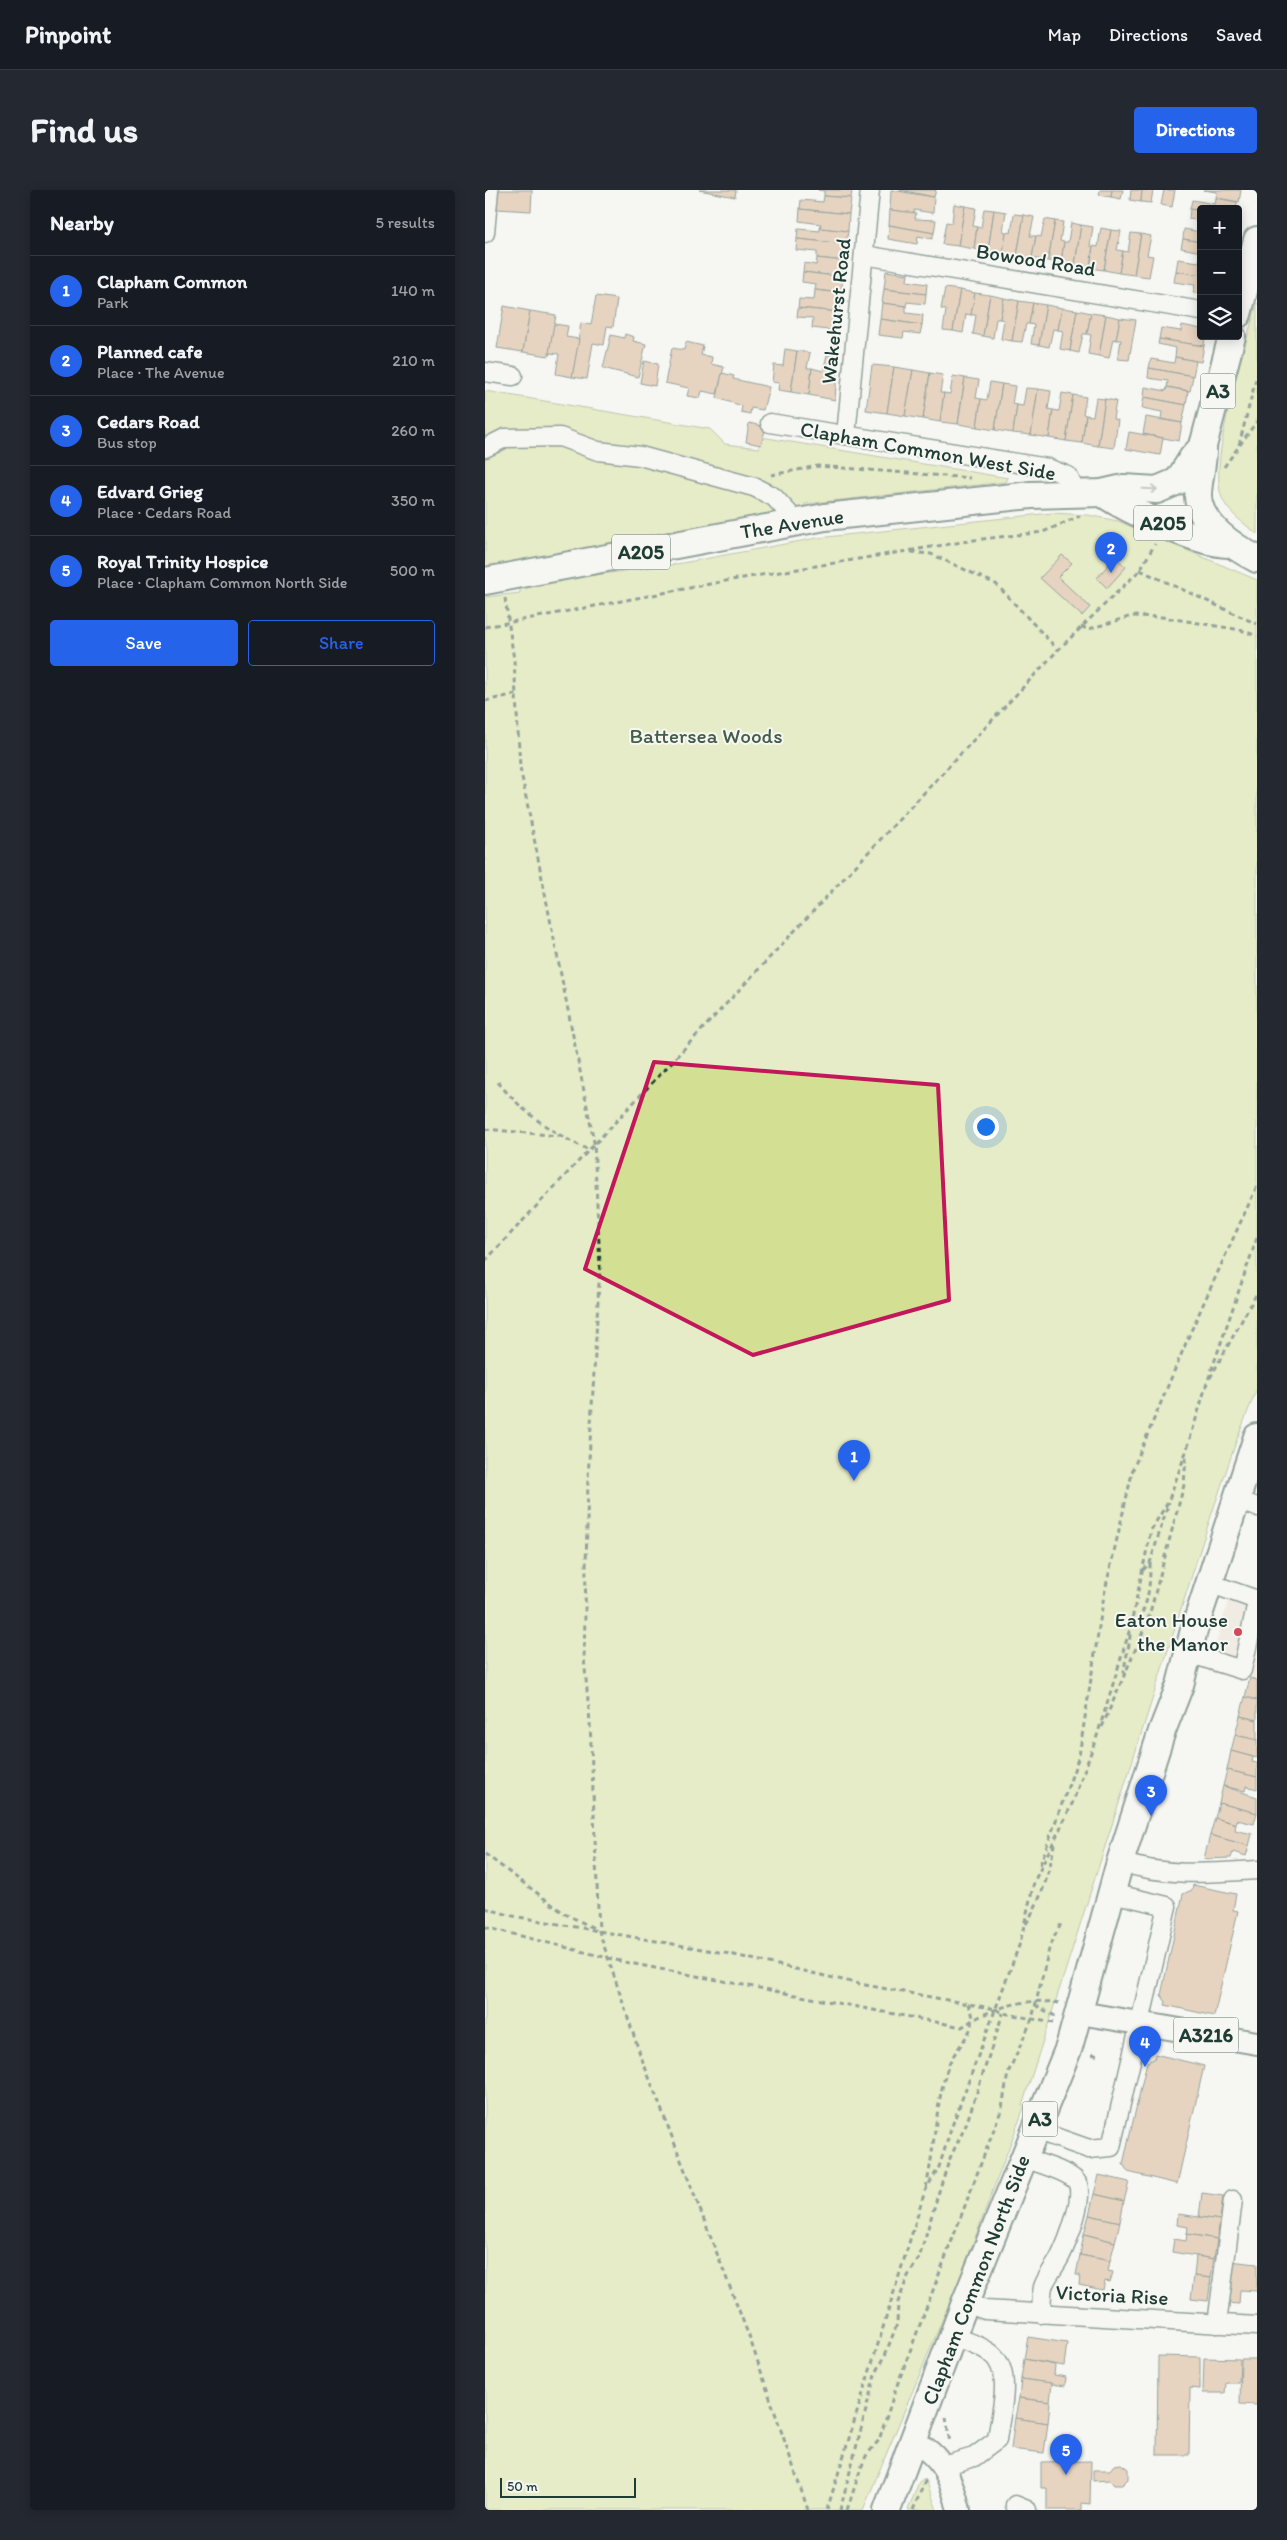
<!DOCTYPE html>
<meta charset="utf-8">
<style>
:root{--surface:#171b24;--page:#242831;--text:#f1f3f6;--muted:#9ea1a6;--line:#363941;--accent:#2563eb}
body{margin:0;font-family:Itim,sans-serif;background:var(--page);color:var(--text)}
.controls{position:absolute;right:15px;top:15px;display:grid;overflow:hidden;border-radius:5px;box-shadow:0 2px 12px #0003}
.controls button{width:45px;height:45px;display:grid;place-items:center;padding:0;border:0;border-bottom:1px solid var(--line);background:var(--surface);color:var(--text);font:25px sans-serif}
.scale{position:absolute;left:15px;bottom:12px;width:136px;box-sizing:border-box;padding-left:5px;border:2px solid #1f3d34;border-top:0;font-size:14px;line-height:18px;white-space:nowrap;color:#1f3d34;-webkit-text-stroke:4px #f6f6f2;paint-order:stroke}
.you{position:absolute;left:500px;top:936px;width:18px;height:18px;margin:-12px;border:4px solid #fff;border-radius:50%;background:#1a73e8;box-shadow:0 0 0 8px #1a73e833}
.badge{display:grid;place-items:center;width:32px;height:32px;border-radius:50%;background:var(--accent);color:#fff;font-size:16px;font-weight:700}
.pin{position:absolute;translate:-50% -41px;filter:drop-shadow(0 1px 2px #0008)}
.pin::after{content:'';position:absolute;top:26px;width:18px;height:15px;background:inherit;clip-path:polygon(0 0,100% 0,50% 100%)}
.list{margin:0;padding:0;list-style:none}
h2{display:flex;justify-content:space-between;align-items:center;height:65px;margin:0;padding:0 20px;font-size:21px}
h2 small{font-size:16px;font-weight:400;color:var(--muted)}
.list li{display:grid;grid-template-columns:32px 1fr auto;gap:15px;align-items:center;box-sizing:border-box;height:70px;padding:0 20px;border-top:1px solid var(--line)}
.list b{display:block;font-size:19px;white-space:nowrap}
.list p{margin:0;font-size:16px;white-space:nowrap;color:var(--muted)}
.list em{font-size:16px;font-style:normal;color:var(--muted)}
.actions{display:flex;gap:10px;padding:15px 20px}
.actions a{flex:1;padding:11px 0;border:1px solid var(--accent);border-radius:5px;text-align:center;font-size:18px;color:var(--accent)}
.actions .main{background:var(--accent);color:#fff}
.icon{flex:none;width:28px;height:28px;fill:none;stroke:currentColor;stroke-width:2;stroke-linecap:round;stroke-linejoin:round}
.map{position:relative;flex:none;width:772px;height:2320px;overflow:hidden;border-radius:5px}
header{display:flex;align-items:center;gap:30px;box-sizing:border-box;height:70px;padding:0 25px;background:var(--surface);border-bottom:1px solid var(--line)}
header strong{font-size:24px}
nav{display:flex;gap:28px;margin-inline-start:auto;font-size:18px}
.intro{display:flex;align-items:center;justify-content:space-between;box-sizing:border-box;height:120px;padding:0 30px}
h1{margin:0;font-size:35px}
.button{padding:12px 22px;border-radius:5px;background:var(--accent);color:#fff;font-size:18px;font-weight:700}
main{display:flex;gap:30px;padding:0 30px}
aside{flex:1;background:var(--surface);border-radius:5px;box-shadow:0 2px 12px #0003}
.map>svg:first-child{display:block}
.built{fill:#ece0d1}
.green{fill:#d3df92;stroke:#798e63}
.building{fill:#d3ab85;stroke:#1f3d34}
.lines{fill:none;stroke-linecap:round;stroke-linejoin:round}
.minor-casing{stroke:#1f3d34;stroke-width:21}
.major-casing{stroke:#1f3d34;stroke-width:26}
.highway-casing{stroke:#1f3d34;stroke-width:30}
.path{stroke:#1f3d34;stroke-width:3;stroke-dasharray:5 4;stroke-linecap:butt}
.minor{stroke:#f6f6f2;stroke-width:18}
.major{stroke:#f6f6f2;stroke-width:22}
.highway{stroke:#f6f6f2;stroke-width:26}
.oneway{stroke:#8a9a93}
.marked{fill:none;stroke:#c2185b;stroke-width:4;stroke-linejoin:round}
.poi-dot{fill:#d1495b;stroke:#f6f6f2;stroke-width:2}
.labels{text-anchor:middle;stroke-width:4;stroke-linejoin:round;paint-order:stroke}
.shield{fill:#f6f6f2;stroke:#60746d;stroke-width:1}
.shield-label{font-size:20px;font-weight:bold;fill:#1f3d34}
.street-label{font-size:21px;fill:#1f3d34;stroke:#f6f6f2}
.park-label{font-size:21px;fill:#435d47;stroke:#f6f6f2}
.poi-label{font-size:21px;fill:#1f3d34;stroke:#f6f6f2;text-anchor:end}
</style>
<header>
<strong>Pinpoint</strong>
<nav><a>Map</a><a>Directions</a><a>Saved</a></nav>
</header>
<div class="intro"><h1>Find us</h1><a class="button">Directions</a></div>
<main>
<aside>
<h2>Nearby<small>5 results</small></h2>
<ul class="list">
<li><span class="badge">1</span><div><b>Clapham Common</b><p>Park</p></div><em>140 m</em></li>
<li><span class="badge">2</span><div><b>Planned cafe</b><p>Place · The Avenue</p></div><em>210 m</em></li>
<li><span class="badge">3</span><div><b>Cedars Road</b><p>Bus stop</p></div><em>260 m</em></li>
<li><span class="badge">4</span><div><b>Edvard Grieg</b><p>Place · Cedars Road</p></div><em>350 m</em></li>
<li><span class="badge">5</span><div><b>Royal Trinity Hospice</b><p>Place · Clapham Common North Side</p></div><em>500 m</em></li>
</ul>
<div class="actions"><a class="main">Save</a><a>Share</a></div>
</aside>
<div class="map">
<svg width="772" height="2320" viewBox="0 0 772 2320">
<rect width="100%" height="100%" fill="#f6f6f2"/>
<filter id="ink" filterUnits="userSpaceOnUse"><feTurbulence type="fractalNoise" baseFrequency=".02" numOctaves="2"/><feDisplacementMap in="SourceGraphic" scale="10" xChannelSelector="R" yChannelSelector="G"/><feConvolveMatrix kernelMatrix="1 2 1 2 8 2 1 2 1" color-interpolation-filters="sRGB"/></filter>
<g filter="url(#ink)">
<polygon class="built" points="748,1394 772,1401 772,1491 723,1482"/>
<g class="green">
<path d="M772,113V344C759,333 744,324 737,308C722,274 761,154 772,113Z"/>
<polygon points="0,201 225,239 240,254 274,258 276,247 523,288 521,292 320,314 318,321 0,379"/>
<polygon points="567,323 603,325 633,331 772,390 772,1198 752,1249 724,1332 537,1916 540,1915 476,2085 378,2320 0,2320 0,407 35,403 35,395 192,374 332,348"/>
<polygon points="438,2289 441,2290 452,2320 423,2320 434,2292"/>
</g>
<g class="building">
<polygon points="13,0 47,0 46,21 12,19"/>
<polygon points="214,0 251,0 250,7"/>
<polygon points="333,0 367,0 366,8 339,6 339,1"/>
<polygon points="406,0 449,7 448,23 429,20 429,23 405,20"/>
<polygon points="415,0 451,0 449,7"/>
<polygon points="615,0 627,0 626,7 614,5"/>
<polygon points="627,0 638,0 636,9 626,7"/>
<polygon points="646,0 657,0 656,12 645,10"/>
<polygon points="657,0 668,0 666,13 656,12"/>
<polygon points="679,0 690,0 687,17 676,15"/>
<polygon points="718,0 756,0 754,12 731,8 732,2"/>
<polygon points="339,6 366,8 364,24 315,19 316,10 338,12"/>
<polygon points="731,8 752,12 751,19 716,19 716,21 705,19 707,10 730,14"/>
<polygon points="469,14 480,16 473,56 457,54 461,32 467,33"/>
<polygon points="480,16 491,18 488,36 492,37 489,59 473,56"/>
<polygon points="315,19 364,24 363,41 335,38 336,34 314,31"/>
<polygon points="499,19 509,20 503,61 489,59 492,37 496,38"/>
<polygon points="705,19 716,21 716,31 704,29"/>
<polygon points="405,20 431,23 430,29 451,30 449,43 404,35"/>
<polygon points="509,20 521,22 518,41 521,42 518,64 503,61"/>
<polygon points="529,24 539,25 532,66 518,64 521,42 526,43"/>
<polygon points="539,25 549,27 545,46 551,46 547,68 532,66"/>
<polygon points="560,29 570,31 563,71 547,68 551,46 556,47"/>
<polygon points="570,31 578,32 575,51 579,52 576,73 563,71"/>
<polygon points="586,33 596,35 590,75 576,73 579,52 583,52"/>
<polygon points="404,35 449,43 447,49 433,46 432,54 403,49"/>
<polygon points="596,35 608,37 605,56 608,56 605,78 590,75"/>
<polygon points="335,38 363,41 361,54 312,49 313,39 335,41"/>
<polygon points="616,38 626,40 619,80 605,78 608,56 613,57"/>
<polygon points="699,39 716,42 716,52 698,49"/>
<polygon points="626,40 636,41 632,60 638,61 634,83 619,80"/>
<polygon points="646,43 656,44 649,85 634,83 638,61 643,62"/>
<polygon points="656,44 666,46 662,65 668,66 664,87 649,85"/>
<polygon points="312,49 361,54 359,71 332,68 332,62 311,60"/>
<polygon points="698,49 716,52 716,62 696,58"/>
<polygon points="332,68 359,71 358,87 318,82 319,73 331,75"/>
<polygon points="715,68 716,85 691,81 693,69 714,72"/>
<polygon points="401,81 423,84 422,91 442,94 441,104 399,99"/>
<polygon points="691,81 716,85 716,104 708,103 710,95 689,92"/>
<polygon points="318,82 358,87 356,103 330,100 331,94 317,92"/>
<polygon points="460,98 475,100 468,141 458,140 461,120 456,119"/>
<polygon points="399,99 441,104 440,114 422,112 421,116 397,113"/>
<polygon points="330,100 356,103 354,122 313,118 314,109 329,110"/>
<polygon points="475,100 490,103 486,125 481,124 478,143 468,141"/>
<polygon points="490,103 505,105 498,146 488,144 491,125 486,125"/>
<polygon points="505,105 519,108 515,129 511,129 508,148 498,146"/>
<polygon points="111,106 132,109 128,137 122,136 119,155 108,153 102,189 87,187 96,133 106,135"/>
<polygon points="519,108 534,111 527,151 516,149 519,130 515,129"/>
<polygon points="534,111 548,113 544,134 541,134 537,152 527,151"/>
<polygon points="397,113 421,116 421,123 438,125 437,135 395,129"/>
<polygon points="548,113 561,115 554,155 546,154 549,135 544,134"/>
<polygon points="561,115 577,118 573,140 568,139 564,157 554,155"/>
<polygon points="19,116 45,121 38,162 12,158"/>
<polygon points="313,118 354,122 352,141 327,138 328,128 312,127"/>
<polygon points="577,118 592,120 585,161 575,159 578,141 573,140"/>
<polygon points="592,120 606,123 602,144 598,144 594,163 585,161"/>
<polygon points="45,121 71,125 64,166 38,162"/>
<polygon points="606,123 621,125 614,166 603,164 606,145 602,144"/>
<polygon points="621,125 635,128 631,150 628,149 624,168 614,166"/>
<polygon points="635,128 651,130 644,170 633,169 636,150 631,150"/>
<polygon points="395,129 437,135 435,144 419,142 418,148 393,145"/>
<polygon points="69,134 83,136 81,147 94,149 87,187 71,184 74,164 64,163"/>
<polygon points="697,135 716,139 716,146 720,146 719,156 674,149 676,138 696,141"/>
<polygon points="140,144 149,147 148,151 161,154 153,187 118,178 126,145 139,148"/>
<polygon points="674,149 719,156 716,172 690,167 691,158 673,154"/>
<polygon points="201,152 218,156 216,165 227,167 226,174 239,177 232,204 217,201 215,208 202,206 204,198 180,193 187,158 199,160"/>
<polygon points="300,159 312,161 306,202 293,200 294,193 287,192 289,175 298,176"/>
<polygon points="312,161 325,163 322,178 327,178 324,205 306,202"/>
<polygon points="342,165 353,167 350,210 324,205 327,178 338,181"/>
<polygon points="690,167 711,171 708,186 664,178 666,169 689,173"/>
<polygon points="159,171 173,174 170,196 155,193"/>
<polygon points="387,175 409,177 402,223 381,220"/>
<polygon points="409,177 428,180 420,226 402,223"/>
<polygon points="664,178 708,186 705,201 682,197 683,191 663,188"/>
<polygon points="428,180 445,183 438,229 420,226"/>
<polygon points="237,183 249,186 248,189 284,197 278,220 266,218 265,224 256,222 257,216 232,208"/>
<polygon points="445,183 458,185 455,203 459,203 455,232 438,229"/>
<polygon points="468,186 480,188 473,234 455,232 459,203 465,204"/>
<polygon points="480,188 494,190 491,208 496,209 492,237 473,234"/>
<polygon points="505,192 517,194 510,240 492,237 496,209 502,210"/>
<polygon points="517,194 530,196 527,214 532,215 528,243 510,240"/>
<polygon points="660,197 681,201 682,197 703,201 701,215 659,207"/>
<polygon points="541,198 553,199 546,245 528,243 532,215 538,216"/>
<polygon points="553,199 566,201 563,219 568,220 564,248 546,245"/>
<polygon points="577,203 588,205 581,251 564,248 568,220 574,221"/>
<polygon points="588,205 601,207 598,224 601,225 597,253 581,251"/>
<polygon points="659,207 701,215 697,233 676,229 677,222 657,218"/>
<polygon points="611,208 620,209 613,256 597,253 601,225 608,226"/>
<polygon points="620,209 631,211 628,229 633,230 629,258 613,256"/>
<polygon points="661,227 697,233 694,251 658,244"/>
<polygon points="264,233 281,237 276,255 261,252"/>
<polygon points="644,242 678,248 675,265 641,259"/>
<polygon points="577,365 587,373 573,387 605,417 597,426 555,388"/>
<polygon points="630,367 641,377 622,398 612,388"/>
<polygon points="765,1488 772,1490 772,1510 760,1507"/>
<polygon points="760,1507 772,1510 772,1530 755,1526"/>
<polygon points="755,1526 772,1530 772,1550 750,1545"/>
<polygon points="750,1545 772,1550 772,1568 746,1561"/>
<polygon points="746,1561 768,1567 767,1572 772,1573 772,1587 742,1580"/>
<polygon points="742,1580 772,1587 772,1599 761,1596 760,1601 738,1596"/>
<polygon points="738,1596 772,1607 772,1623 734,1613"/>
<polygon points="734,1613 772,1623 769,1634 752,1630 751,1634 730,1628"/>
<polygon points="730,1628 751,1634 750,1640 767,1644 764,1656 725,1645"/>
<polygon points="725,1645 764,1656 761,1666 748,1662 746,1668 719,1669"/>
<polygon points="708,1695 751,1704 748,1720 753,1721 729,1826 680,1815 681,1812 676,1805 698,1704 707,1700"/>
<polygon points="670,1864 719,1876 692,1994 643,1982 638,1974 662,1872 669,1869"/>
<polygon points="614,1985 644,1992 639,2011 609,2004"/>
<polygon points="717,2003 738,2006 735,2030 714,2027"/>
<polygon points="609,2004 639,2011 635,2032 604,2025"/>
<polygon points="693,2024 735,2030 732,2049 702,2044 703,2037 692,2035"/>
<polygon points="604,2025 635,2032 630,2052 599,2044"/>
<polygon points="599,2044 630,2052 625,2071 595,2065"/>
<polygon points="702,2044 732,2049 729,2069 687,2062 689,2049 701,2051"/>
<polygon points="595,2065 625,2071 623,2081 628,2082 625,2092 620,2091 618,2100 594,2095 595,2085 591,2085"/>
<polygon points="711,2066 729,2069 726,2088 709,2086"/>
<polygon points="745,2071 772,2074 772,2101 755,2100 754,2114 740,2113"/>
<polygon points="709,2086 726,2088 723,2111 706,2109"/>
<polygon points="543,2147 582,2153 579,2176 539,2169"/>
<polygon points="673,2166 715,2167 715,2199 705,2198 704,2265 672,2265"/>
<polygon points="719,2168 755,2169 754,2193 741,2193 740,2203 718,2203"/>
<polygon points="539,2169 570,2175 569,2185 581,2187 580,2196 536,2189"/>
<polygon points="756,2169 772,2169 772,2215 755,2214"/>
<polygon points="536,2189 567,2193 565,2212 534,2208"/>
<polygon points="534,2208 565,2212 563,2233 530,2228"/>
<polygon points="530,2228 563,2233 559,2263 526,2259"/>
<polygon points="606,2271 605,2314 597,2313 597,2320 562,2320 562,2298 556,2298 556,2272"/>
<polygon points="636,2274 643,2279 643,2289 637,2295 629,2295 625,2290 608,2291 608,2280 625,2280 629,2275"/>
</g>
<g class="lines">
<defs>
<g id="minor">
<polyline points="0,43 4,0"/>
<polyline points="379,65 716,121"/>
<polyline points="0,182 28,186"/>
<polyline points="285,233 563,278 583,286 591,302"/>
<polyline points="361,245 385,0"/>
<polyline points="0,258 20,248 75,247 113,261 155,266 269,297 289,307 311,331"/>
<polyline points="750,1309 772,1317"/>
<polyline points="724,1393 772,1410"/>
<polyline points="703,1463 757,1480 772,1412"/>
<path d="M635,1672C681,1687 725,1683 772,1680"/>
<polyline points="550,1940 604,1959 626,1957 682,1716 627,1703"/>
<path d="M539,1968C552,1973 583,1981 591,1991C602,2003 582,2053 575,2067C570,2077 561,2087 558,2097C556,2106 557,2115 556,2124"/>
<polyline points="480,2113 500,2120 772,2136"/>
<polyline points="732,2134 748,2010"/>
<path d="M458,2276L489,2267L512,2250C515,2223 530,2180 504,2162C493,2154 480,2151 468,2146"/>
<polyline points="530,2315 542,2320"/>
</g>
<g id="major">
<polyline points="595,1823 772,1853"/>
<path d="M428,2252C457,2264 467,2291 474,2320"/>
</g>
<g id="highway">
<polyline points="753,124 772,50"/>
<path d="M747,146L718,256C719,273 713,289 713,306C714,335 750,358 772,369"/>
<path d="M617,303C644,321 712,353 743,354"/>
<polyline points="0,391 340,327 546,305 617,303 639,298 672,300 693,291 708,267 718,256"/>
<polyline points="402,2320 480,2113 584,1857 635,1672 677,1541 695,1495 709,1440 772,1247"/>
</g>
</defs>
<use href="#minor" class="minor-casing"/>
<use href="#major" class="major-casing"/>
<use href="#highway" class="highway-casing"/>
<g class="path">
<polyline points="754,255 772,185"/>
<polyline points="739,277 772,231"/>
<polyline points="286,285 333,276 485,288"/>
<polyline points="426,362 446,364 511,394 573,460"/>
<polyline points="655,380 772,434"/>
<polyline points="20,408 29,470 35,577 109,952 115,1075 103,1288 99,1468 105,1532 114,1741 155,1864 265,2149 323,2320"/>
<polyline points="0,437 246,390 489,350 558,342 595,326"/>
<polyline points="596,437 604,439 647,426 677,427 756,440 772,446"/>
<polyline points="0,511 31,504"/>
<path d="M13,892C36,921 68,944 102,959"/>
<polyline points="0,939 74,946"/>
<polyline points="0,1071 573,460 655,380 670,354"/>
<polyline points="725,1188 772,1103"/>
<polyline points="658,1380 665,1373 684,1312"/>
<path d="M647,1437C664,1419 665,1396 665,1373"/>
<path d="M639,1485C639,1471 645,1458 645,1443"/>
<polyline points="617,1537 663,1430 699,1295 701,1267"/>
<polyline points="0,1664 80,1724 109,1738"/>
<polyline points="555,1675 594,1566 619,1405 648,1279 706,1141 772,996"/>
<polyline points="0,1718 28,1726 245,1764 375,1794 511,1819 518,1823 568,1833"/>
<path d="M541,1734C556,1709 565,1683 569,1654"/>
<path d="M0,1737L139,1772L477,1837C505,1818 540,1807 574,1813"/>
<polyline points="550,1815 570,1826"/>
<polyline points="607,1864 613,1866"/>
<path d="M441,1998C450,1957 450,1913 464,1874C473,1853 499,1836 482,1813"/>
<polyline points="461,2227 465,2253"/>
<polyline points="342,2320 440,2001 454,1977 467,1936 535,1753 549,1692 587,1614 612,1546 645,1439 666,1340 683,1312 701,1262 721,1196 772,1048"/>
<polyline points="355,2320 390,2185 399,2168 412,2134 413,2112 423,2086 434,2068 455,1998 465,1968 481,1935 518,1823"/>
<polyline points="362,2320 376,2278 381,2266 394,2250 411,2198 517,1918 523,1883 547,1829 565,1755 577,1732"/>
<polyline points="428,2320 441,2289"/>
</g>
<use href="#minor" class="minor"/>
<use href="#major" class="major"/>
<use href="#highway" class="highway"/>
</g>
<defs><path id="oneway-shaft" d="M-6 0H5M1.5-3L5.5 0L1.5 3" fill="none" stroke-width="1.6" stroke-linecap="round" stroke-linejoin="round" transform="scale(1.25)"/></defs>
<use class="oneway" href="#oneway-shaft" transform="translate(665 299) rotate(2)"/>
</g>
<path d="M0 0H772V2320H0ZM169,872L453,895L464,1110L268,1165L100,1079Z" fill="#f6f6f2" fill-opacity=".55" fill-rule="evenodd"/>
<path class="marked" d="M169,872L453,895L464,1110L268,1165L100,1079Z"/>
<circle class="poi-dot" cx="753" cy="1442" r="5"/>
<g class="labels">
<g class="shield">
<rect x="715.5" y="183.5" width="35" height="35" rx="4"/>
<rect x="649" y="315.5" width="58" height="35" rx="4"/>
<rect x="127" y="344.5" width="58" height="35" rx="4"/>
<rect x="688.5" y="1827.5" width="65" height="35" rx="4"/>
<rect x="537.5" y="1911.5" width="35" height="35" rx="4"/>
</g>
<g class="shield-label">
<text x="733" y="208">A3</text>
<text x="678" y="340">A205</text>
<text x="156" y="369">A205</text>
<text x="721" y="1852">A3216</text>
<text x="555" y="1936">A3</text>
</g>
<g class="street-label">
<text transform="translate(551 70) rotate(9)" y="7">Bowood Road</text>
<text transform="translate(351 121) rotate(-84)" y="7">Wakehurst Road</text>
<text transform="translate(443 261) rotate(10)" y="7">Clapham Common West Side</text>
<text transform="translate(307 334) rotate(-9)" y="7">The Avenue</text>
<text transform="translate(491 2090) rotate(-69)" y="7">Clapham Common North Side</text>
<text transform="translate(627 2105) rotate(3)" y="7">Victoria Rise</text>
</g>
<g class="park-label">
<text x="221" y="553">Battersea Woods</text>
</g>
<g class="poi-label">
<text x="743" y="1437">Eaton House<tspan x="743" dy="24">the Manor</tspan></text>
</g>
</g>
</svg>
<div class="controls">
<button>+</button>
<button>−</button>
<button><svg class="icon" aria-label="layers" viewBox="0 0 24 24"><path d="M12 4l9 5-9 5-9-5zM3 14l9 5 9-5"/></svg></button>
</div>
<div class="scale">50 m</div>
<div class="you"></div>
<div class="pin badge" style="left:369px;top:1291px">1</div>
<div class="pin badge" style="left:626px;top:383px">2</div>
<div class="pin badge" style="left:666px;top:1626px">3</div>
<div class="pin badge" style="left:660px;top:1877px">4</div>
<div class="pin badge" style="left:581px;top:2285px">5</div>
</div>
</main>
